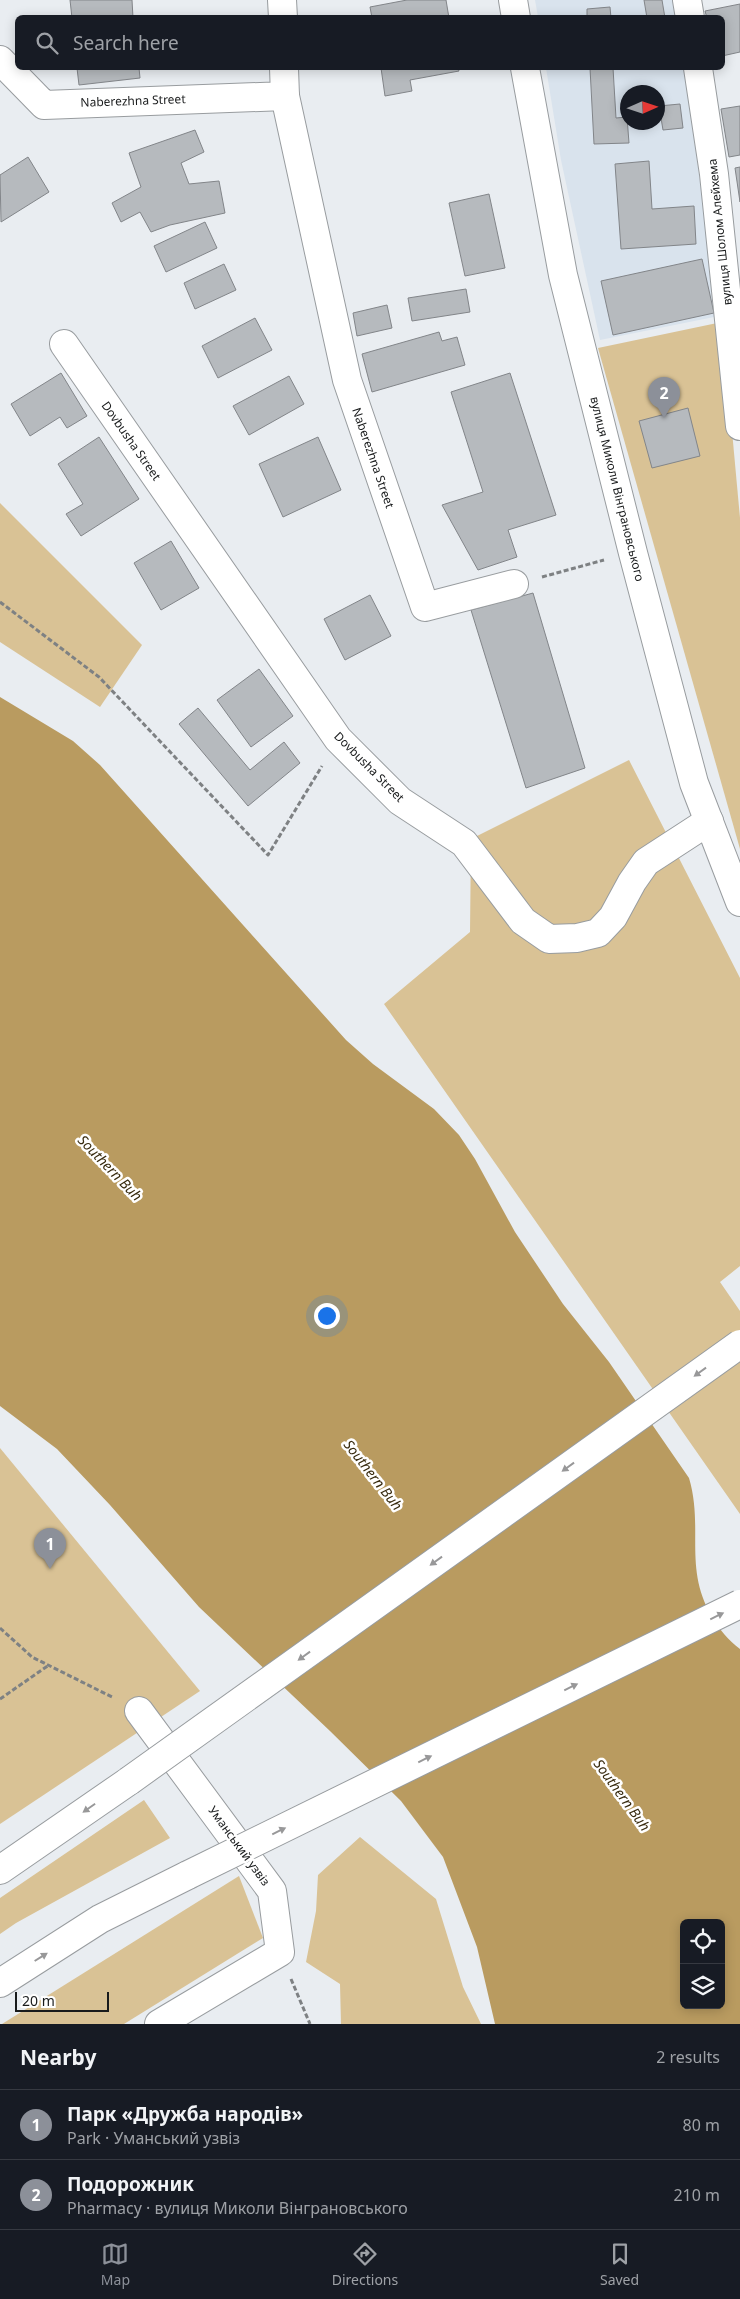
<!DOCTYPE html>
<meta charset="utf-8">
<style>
:root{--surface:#171b24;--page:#20242c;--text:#f1f3f6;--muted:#9ea1a6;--line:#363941;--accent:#8c9099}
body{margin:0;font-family:"Noto Sans",sans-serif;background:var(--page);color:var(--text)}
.controls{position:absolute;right:15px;bottom:15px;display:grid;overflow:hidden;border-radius:8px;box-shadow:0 2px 12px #0003}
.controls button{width:45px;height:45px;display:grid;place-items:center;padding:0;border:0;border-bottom:1px solid var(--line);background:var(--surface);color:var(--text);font:25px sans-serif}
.compass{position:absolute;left:620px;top:85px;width:45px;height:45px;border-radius:50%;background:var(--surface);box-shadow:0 2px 12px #0003;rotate:87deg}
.scale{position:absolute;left:15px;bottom:12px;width:94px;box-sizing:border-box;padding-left:5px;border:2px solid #191b1c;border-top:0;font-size:14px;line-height:18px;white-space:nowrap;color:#191b1c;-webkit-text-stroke:4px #fff;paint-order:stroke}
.you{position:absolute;left:326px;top:1315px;width:18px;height:18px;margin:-12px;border:4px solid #fff;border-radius:50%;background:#1a73e8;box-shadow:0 0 0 8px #1a73e833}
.badge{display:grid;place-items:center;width:32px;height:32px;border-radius:50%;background:var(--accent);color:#fff;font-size:16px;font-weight:700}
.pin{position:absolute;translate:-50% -41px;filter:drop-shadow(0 1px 2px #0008)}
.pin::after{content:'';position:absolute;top:26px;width:18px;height:15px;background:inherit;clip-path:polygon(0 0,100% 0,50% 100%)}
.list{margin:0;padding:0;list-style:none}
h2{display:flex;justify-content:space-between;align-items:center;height:65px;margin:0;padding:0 20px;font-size:21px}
h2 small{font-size:16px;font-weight:400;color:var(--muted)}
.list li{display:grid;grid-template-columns:32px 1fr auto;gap:15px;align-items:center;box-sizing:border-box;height:70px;padding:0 20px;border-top:1px solid var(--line)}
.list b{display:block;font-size:19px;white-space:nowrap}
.list p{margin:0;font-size:16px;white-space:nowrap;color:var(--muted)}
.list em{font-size:16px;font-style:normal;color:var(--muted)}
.icon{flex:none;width:28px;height:28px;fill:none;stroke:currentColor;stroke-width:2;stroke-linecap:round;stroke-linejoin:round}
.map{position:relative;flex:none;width:740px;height:2024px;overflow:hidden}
.search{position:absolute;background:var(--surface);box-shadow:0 2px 12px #0003;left:15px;right:15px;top:15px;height:55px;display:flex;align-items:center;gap:12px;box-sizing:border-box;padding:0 18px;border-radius:8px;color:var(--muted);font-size:19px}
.sheet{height:205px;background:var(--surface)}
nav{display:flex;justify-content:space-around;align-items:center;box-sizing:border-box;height:70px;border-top:1px solid var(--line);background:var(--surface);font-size:14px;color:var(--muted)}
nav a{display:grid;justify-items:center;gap:2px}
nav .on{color:var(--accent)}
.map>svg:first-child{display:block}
.built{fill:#d9e3ed;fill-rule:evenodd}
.green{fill:#d9c295}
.water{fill:#b99b60;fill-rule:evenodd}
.building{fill:#b6babe;stroke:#828589}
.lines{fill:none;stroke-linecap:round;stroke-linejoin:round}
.minor-casing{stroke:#989c9f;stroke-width:30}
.primary-casing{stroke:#989c9f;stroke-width:30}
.path{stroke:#7e8183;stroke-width:3;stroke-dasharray:5 2.5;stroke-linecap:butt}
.minor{stroke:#fff;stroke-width:28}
.primary{stroke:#fff;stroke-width:28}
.primary-bridge-casing{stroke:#989c9f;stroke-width:30;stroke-linecap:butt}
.primary-bridge{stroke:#fff;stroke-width:28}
.oneway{fill:#989899}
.labels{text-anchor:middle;stroke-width:5;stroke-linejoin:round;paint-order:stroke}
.street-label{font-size:12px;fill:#191b1c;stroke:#fff}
.water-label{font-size:14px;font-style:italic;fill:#372a0e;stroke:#fff}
</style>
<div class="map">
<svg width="740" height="2024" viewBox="0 0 740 2024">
<rect width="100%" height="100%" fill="#e9edf1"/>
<g class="built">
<polygon points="535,0 674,0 677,17 538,17"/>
<path d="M546,68H684L719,316L600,340L561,160ZM628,92H658V122H628Z"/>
</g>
<g class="green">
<polygon points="722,322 740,518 740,849 598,348"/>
<polygon points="0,503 142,645 100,707 0,642"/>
<polygon points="629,760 740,978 740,1266 720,1282 740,1311 740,1514 384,1004 470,932 471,839"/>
<polygon points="0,1448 200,1691 0,1824"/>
<polygon points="144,1800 170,1838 16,1923 0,1934 0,1898"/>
<polygon points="360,1837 436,1899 463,1987 481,2024 341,2024 340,1984 306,1962 316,1911 318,1875"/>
<polygon points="239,1876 263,1938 124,2024 2,2024"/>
</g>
<path class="water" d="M0,697L73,741L100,765L346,1040L373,1064L434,1109L459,1135L475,1159L515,1232L563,1304L609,1362L689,1478C704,1529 683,1567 712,1617C719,1629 729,1641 740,1649V2024H495L477,1947L443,1857L401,1801L330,1731L199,1607L110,1505L57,1449L0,1406ZM684,1923H721V2005H684Z"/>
<g class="building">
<polygon points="70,0 132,0 133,18 72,18"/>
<polygon points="407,0 446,0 449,18 372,18 370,7"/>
<polygon points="644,0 662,0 665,18 647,18"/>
<polygon points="740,4 740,52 722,56 722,18 707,18 705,11"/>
<polygon points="610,7 611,18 587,18 587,9"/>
<polygon points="77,68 139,68 140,78 79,85"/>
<polygon points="381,68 458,68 459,71 410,80 412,91 385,96"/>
<polygon points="590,68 613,68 616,118 627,117 629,143 594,144"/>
<polygon points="680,104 683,128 663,130 659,106"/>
<polygon points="740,106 740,155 729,157 721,109"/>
<polygon points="195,130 204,152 181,163 189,184 219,181 225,213 170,225 151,232 140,212 121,222 112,203 141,187 129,153"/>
<polygon points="28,157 49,192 1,222 0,175"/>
<polygon points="649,161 652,209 694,206 696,244 621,249 615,164"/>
<polygon points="740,167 740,202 735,168"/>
<polygon points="489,194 505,268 465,276 449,203"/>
<polygon points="205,222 217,248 166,272 154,246"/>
<polygon points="702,259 714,313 613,335 601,281"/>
<polygon points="224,264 236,290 195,309 184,283"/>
<polygon points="466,289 470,312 412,321 408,298"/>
<polygon points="387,305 392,328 357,336 353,313"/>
<polygon points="255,318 272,350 218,378 202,346"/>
<polygon points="439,332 442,341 457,337 465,365 372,392 362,354"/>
<polygon points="61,373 87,416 67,428 60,417 30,436 11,404"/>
<polygon points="510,373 556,515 508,530 517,557 478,570 442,505 483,492 451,392"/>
<polygon points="289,376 304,404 249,435 233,406"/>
<polygon points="688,408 700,456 652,468 639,421"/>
<polygon points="99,437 139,499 81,536 66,514 83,504 58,464"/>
<polygon points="318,437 341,490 283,517 259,464"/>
<polygon points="171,541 199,588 161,610 134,563"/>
<polygon points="533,593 585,768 526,788 471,610"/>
<polygon points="370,595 391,636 345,660 324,619"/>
<polygon points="259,669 293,716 251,747 217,700"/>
<polygon points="198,708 250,770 284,742 300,763 248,806 179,724"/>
</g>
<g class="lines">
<defs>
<g id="minor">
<polyline points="282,0 283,18"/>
<polyline points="687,0 690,18"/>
<polyline points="0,60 44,105 285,96 284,68"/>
<polyline points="698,68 714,174 740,426"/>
<polyline points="285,96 347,380 425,607 514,584"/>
<polyline points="64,344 338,739 400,801 464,843 523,921 549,939 577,938 598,933 613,917 632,882 646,862 709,821"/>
<polyline points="139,1711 272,1891 280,1952 159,2024"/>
</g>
<g id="primary">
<polyline points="513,0 516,18"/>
<polyline points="525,68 563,275 633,553 694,783 740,902"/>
<polyline points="0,1870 129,1781"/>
<polyline points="0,1983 100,1919 188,1875"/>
</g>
</defs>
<use href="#minor" class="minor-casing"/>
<use href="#primary" class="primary-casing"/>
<g class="path">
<polyline points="542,577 604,560"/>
<polyline points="0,602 99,677 268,855 322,766"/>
<polyline points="0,1628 32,1657 114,1698"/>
<polyline points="0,1699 49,1665"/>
<polyline points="291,1979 310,2024"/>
</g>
<use href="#minor" class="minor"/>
<use href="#primary" class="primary"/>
<defs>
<g id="primary-bridge">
<polyline points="129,1781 740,1344"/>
<polyline points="188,1875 740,1604"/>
</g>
</defs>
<use href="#primary-bridge" class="primary-bridge-casing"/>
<use href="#primary-bridge" class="primary-bridge"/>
</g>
<defs><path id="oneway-solid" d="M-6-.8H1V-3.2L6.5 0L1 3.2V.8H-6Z" transform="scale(1.25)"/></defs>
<g class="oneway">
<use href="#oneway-solid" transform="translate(700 1372) rotate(144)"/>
<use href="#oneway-solid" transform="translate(568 1467) rotate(144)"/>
<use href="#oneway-solid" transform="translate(436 1561) rotate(144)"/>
<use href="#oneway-solid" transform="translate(717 1616) rotate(-26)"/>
<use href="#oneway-solid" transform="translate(304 1656) rotate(144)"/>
<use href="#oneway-solid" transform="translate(571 1687) rotate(-26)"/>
<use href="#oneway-solid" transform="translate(425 1759) rotate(-26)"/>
<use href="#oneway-solid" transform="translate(89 1808) rotate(145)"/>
<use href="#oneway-solid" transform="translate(279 1831) rotate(-26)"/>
<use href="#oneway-solid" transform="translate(41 1957) rotate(-32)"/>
</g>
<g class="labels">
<g class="street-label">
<text transform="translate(133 101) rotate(-2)" y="4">Naberezhna Street</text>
<text transform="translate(720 232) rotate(-96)" y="4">вулиця Шолом Алейхема</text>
<text transform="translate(131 441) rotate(55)" y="4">Dovbusha Street</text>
<text transform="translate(373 458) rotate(71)" y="4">Naberezhna Street</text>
<text transform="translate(617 489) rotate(76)" y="4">вулиця Миколи Вінграновського</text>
<text transform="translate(369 767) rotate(45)" y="4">Dovbusha Street</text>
<text transform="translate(239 1846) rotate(54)" y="4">Уманський узвіз</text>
</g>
<g class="water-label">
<text transform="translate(110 1168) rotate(46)" y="5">Southern Buh</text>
<text transform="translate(373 1475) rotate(52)" y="5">Southern Buh</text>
<text transform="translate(622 1795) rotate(54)" y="5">Southern Buh</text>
</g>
</g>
</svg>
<div class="controls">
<button><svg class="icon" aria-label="locate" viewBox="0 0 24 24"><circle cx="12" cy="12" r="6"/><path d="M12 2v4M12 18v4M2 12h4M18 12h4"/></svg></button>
<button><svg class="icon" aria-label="layers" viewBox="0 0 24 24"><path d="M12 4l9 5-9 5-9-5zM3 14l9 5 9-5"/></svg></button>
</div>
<svg class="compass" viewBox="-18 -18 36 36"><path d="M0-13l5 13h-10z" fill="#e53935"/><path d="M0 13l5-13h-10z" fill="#9ea1a6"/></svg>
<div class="scale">20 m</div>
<div class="you"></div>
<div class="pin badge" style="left:50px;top:1569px">1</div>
<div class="pin badge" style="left:664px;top:418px">2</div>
<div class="search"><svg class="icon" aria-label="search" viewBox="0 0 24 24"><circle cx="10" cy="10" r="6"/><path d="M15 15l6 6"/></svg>Search here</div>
</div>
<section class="sheet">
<h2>Nearby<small>2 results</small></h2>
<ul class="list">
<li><span class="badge">1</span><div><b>Парк «Дружба народів»</b><p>Park · Уманський узвіз</p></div><em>80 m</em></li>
<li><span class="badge">2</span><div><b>Подорожник</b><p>Pharmacy · вулиця Миколи Вінграновського</p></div><em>210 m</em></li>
</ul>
</section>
<nav>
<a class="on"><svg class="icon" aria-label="map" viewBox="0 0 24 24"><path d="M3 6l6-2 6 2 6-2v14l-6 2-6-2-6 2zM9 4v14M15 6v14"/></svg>Map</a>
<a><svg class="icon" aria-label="directions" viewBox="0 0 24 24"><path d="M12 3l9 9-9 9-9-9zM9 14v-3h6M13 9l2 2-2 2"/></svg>Directions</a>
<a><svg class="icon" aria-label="saved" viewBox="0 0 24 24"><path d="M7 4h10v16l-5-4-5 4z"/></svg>Saved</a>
</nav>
